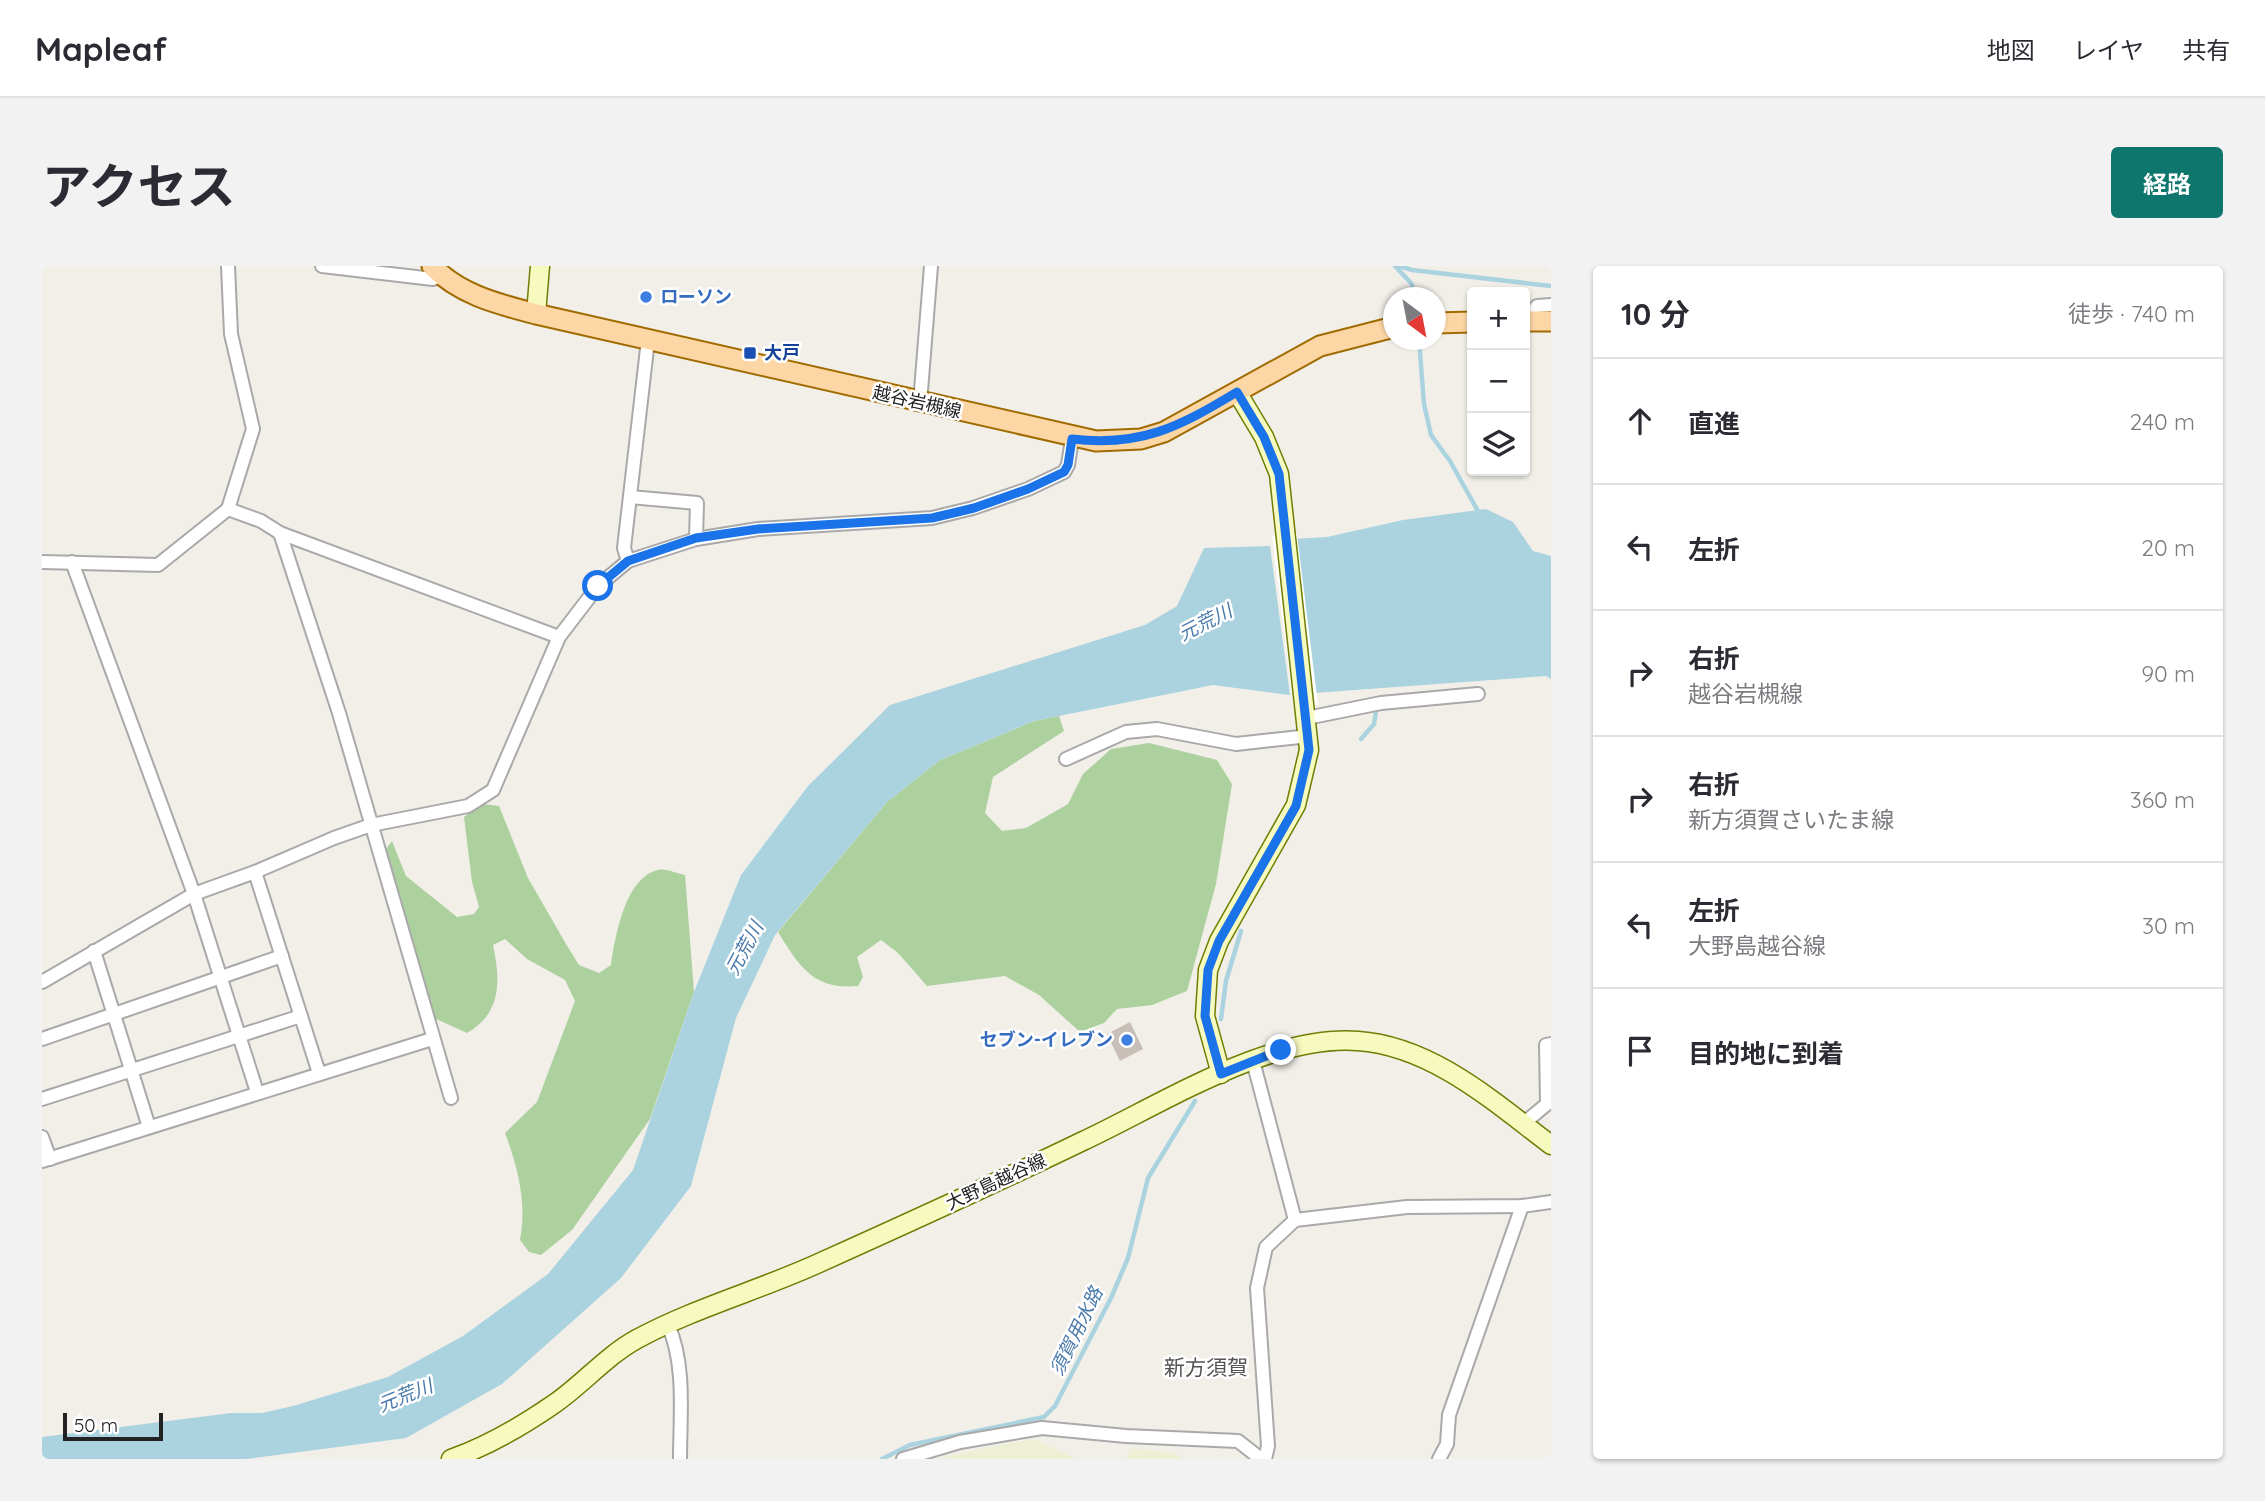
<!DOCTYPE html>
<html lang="ja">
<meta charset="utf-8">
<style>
:root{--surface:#fff;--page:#f2f2f3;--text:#2b2b33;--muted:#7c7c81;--line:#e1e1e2;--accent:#0f766e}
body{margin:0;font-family:Quicksand,"Noto Sans JP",sans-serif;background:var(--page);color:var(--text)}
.controls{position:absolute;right:21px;top:21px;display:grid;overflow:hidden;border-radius:7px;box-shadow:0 2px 5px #0004}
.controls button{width:63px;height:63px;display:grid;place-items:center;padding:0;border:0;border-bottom:2px solid var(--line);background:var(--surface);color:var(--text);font:35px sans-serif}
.compass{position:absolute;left:1341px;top:21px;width:63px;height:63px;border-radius:50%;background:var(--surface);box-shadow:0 2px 5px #0004;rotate:148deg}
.scale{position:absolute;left:21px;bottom:18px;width:100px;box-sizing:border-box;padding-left:7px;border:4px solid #222;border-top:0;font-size:19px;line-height:24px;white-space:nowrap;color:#222;-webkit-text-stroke:5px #fff;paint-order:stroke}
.stop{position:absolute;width:21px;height:21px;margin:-16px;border:5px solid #1a73e8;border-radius:50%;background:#fff}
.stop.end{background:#1a73e8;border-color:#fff;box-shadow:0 2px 7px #0008}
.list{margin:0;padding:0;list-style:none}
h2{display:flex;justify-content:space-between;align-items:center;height:91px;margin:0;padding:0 28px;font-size:30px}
h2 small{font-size:23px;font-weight:400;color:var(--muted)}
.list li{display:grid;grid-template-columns:46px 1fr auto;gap:21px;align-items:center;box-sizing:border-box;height:126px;padding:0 28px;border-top:2px solid var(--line)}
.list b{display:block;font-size:26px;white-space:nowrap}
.list p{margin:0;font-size:23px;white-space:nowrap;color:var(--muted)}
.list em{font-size:23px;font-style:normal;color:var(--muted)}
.icon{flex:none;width:38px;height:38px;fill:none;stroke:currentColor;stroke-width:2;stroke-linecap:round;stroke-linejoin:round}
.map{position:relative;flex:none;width:1509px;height:1193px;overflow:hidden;border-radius:7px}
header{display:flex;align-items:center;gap:42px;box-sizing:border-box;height:98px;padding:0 35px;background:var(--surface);border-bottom:2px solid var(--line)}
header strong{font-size:33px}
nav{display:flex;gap:38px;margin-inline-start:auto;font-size:24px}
.intro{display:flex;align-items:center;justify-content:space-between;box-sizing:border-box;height:168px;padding:0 42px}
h1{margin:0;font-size:49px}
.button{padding:18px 32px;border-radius:7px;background:var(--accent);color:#fff;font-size:24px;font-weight:700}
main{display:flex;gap:42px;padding:0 42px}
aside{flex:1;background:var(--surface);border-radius:7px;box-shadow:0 2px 5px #0004}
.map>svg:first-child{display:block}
.farmland{fill:#eef0d5}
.forest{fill:#add19e}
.water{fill:#aad3df}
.pier{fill:#fff}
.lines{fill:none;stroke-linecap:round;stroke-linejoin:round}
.stream{stroke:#aad3df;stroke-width:4.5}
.building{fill:#c7bfb8}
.minor-casing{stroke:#a9a9a9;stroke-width:16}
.secondary-casing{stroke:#707d05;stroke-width:21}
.primary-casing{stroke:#a06b00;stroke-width:23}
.minor{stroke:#fff;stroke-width:12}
.secondary{stroke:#f7fabf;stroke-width:18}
.primary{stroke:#fcd6a4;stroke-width:19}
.route{stroke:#1a73e8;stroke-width:9}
.shop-dot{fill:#3f7fe0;stroke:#fff;stroke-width:2.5}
.transit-dot{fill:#1a4fb4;stroke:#fff;stroke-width:2.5}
.labels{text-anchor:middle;stroke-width:5;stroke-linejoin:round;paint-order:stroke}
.shop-label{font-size:18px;font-weight:bold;fill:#366cbe;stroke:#fff;text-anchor:start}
.transit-label{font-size:18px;font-weight:bold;fill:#164399;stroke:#fff;text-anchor:start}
.street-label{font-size:18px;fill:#222;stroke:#fff}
.water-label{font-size:19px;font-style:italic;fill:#4a7aab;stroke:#fff}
.quarter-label{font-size:21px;fill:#555;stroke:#fff}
</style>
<header>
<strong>Mapleaf</strong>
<nav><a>地図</a><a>レイヤ</a><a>共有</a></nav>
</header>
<div class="intro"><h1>アクセス</h1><a class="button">経路</a></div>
<main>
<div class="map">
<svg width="1509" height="1193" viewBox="0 0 1509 1193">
<rect width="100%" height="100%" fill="#f2efe9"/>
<g class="farmland">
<polygon points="992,1173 1035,1193 895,1193 942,1182"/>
<polygon points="1089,1182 1132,1187 1142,1193 1084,1193"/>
</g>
<g class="forest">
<path d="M1017,450L1022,465L951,511L943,547L960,565L984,562L1026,538L1041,508L1069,483L1107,477L1175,494L1190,518L1174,618L1145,725L1110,739L1075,743L1062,757L1038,766L997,729L963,710L885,720L856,687L839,674L815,691L821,711L816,720C771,724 758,701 736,666L845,536L898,494L992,455Z"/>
<path d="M440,538L457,540L486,612L524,678L537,699L557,707L569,699C573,672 583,611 616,604C624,602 636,608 643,609L652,726L608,853L530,964L499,989L487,986L478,974C485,937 476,902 463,867L495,836L533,735L523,714L485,693L463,673L451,679C459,715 459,748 425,767L392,752L341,587L350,575L364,610L415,651L432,648L437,641L430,616L422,551Z"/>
</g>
<g class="water">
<polygon points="1444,243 1471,256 1491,285 1509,290 1509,413 1504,410 1272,427 1251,273 1285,271 1361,254"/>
<polygon points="1228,280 1248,429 1171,419 992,455 898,494 845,536 733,669 694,752 649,920 579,1012 460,1118 364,1172 204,1193 0,1193 0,1171 189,1147 220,1147 251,1140 346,1111 421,1070 506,1008 591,904 652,726 699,609 766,520 848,439 1103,359 1135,340 1162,282"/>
</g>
<polygon class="pier" points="1255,268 1276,439 1252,444 1230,270"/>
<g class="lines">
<g class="stream">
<polyline points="1353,0 1369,17 1375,32"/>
<polyline points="1357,0 1370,4 1509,20"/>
<polyline points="1377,74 1382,138 1389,169 1408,195 1437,247"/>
<polyline points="1319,473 1332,458 1334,445"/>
<polyline points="1179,753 1184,715 1199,665"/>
<polyline points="840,1193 868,1179 1002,1151 1013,1140 1069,1032 1086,992 1106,912 1153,835"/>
</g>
</g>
<polygon class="building" points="1088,756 1101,783 1078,795 1065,768"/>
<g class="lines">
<defs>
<g id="minor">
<polyline points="280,0 391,13 399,10"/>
<polyline points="1485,54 1495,40 1509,39"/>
<polyline points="878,137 889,0"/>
<polyline points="588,231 655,237 654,273"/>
<polyline points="186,243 219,255 238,267 517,371"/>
<polyline points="238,267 297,447 409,832"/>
<polyline points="586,295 582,282 606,74"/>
<polyline points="0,296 116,299 186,243 211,163 189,68 186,0"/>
<polyline points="30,296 152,628 215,826"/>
<polyline points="1265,452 1339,437 1436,428"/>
<polyline points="1024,493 1084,466 1115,463 1194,478 1267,470"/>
<polyline points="213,606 277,807"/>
<polyline points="52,685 107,861"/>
<polyline points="0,716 152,628 213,606 292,572 329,559 426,540 451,524 517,371 556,320 586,295 654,273 716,263 890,252 931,242 986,223 1022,206 1026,199 1030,173"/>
<polyline points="0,773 240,690"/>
<polyline points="1211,795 1253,954"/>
<polyline points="0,833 259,750"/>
<polyline points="1481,858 1505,838 1504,779 1509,778"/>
<polyline points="0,871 8,893"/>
<polyline points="0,895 390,773"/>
<path d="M626,1059C644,1098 638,1151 638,1193"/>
<polyline points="861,1193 918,1176 1000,1162 1084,1170 1196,1175 1219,1193"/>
<polyline points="1223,1193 1226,1180 1215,1022 1224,981 1253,954 1365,941 1480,940 1509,936"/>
<polyline points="1397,1193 1405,1178 1407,1149 1480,940"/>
</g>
<g id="secondary">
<polyline points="494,48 498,0"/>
<polyline points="1179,808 1163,750 1166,704 1177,675 1254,539 1267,484 1237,208 1222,171 1195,126"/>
<path d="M409,1193C446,1180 480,1160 512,1138C541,1118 564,1090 595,1073C652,1042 718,1024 777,997C866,957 954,917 1041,875C1120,838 1228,768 1316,775C1390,780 1452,836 1509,879"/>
</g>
<g id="primary">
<path d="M390,0C418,29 456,38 494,48L1054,175L1099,173L1122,166L1278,80L1352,61"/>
<polyline points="1483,55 1509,55"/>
<polyline points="1394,57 1430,56"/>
</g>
</defs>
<use href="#minor" class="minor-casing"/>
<use href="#secondary" class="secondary-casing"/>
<use href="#primary" class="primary-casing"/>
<use href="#minor" class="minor"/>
<use href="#secondary" class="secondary"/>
<use href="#primary" class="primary"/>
</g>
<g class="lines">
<path class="route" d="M556,320L586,295L654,272L716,263L890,252L932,242L986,223L1022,206L1026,199L1030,173C1099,181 1137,161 1195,126L1222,171L1237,208L1267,484L1254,540L1177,675L1166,704L1163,750L1179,808L1239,784"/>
</g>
<g class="shop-dot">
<circle cx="604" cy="31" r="7"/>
<circle cx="1085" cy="774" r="7"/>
</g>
<rect class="transit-dot" x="701" y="80" width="14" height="14" rx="3.5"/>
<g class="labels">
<g class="shop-label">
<text x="618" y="37">ローソン</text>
<text x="1071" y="780" text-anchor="end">セブン-イレブン</text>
</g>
<g class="transit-label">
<text x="722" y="93">大戸</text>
</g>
<g class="street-label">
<text transform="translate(875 136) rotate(13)" y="6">越谷岩槻線</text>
<text transform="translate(954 916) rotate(-25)" y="6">大野島越谷線</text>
</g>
<g class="water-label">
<text transform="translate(1163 356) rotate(-27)" y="7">元荒川</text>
<text transform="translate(702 682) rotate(-62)" y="7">元荒川</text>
<text transform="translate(1034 1065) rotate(-64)" y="7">須賀用水路</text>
<text transform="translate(363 1129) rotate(-22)" y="7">元荒川</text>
</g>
<g class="quarter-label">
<text x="1164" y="1109">新方須賀</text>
</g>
</g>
</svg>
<div class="controls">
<button>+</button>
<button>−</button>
<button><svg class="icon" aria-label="layers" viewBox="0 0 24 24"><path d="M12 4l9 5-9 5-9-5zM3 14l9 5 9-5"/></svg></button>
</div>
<svg class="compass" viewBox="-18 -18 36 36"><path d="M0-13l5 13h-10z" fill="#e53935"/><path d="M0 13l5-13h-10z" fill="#7c7c81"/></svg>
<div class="scale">50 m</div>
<div class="stop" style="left:556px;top:320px"></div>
<div class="stop end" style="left:1239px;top:784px"></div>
</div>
<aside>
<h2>10 分<small>徒歩 · 740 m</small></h2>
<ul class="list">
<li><svg class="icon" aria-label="ahead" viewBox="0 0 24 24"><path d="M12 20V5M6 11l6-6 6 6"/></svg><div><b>直進</b></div><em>240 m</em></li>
<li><svg class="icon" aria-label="left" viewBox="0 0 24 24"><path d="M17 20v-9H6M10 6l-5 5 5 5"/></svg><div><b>左折</b></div><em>20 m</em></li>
<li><svg class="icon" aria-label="right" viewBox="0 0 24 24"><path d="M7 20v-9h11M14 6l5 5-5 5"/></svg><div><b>右折</b><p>越谷岩槻線</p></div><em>90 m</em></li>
<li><svg class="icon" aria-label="right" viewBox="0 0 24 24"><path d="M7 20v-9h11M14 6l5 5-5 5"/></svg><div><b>右折</b><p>新方須賀さいたま線</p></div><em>360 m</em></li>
<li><svg class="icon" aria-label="left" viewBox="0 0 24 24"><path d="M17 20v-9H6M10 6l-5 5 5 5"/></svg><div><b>左折</b><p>大野島越谷線</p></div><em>30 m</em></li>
<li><svg class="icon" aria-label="arrive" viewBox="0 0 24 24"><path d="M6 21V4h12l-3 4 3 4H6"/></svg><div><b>目的地に到着</b></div></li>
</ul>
</aside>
</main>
